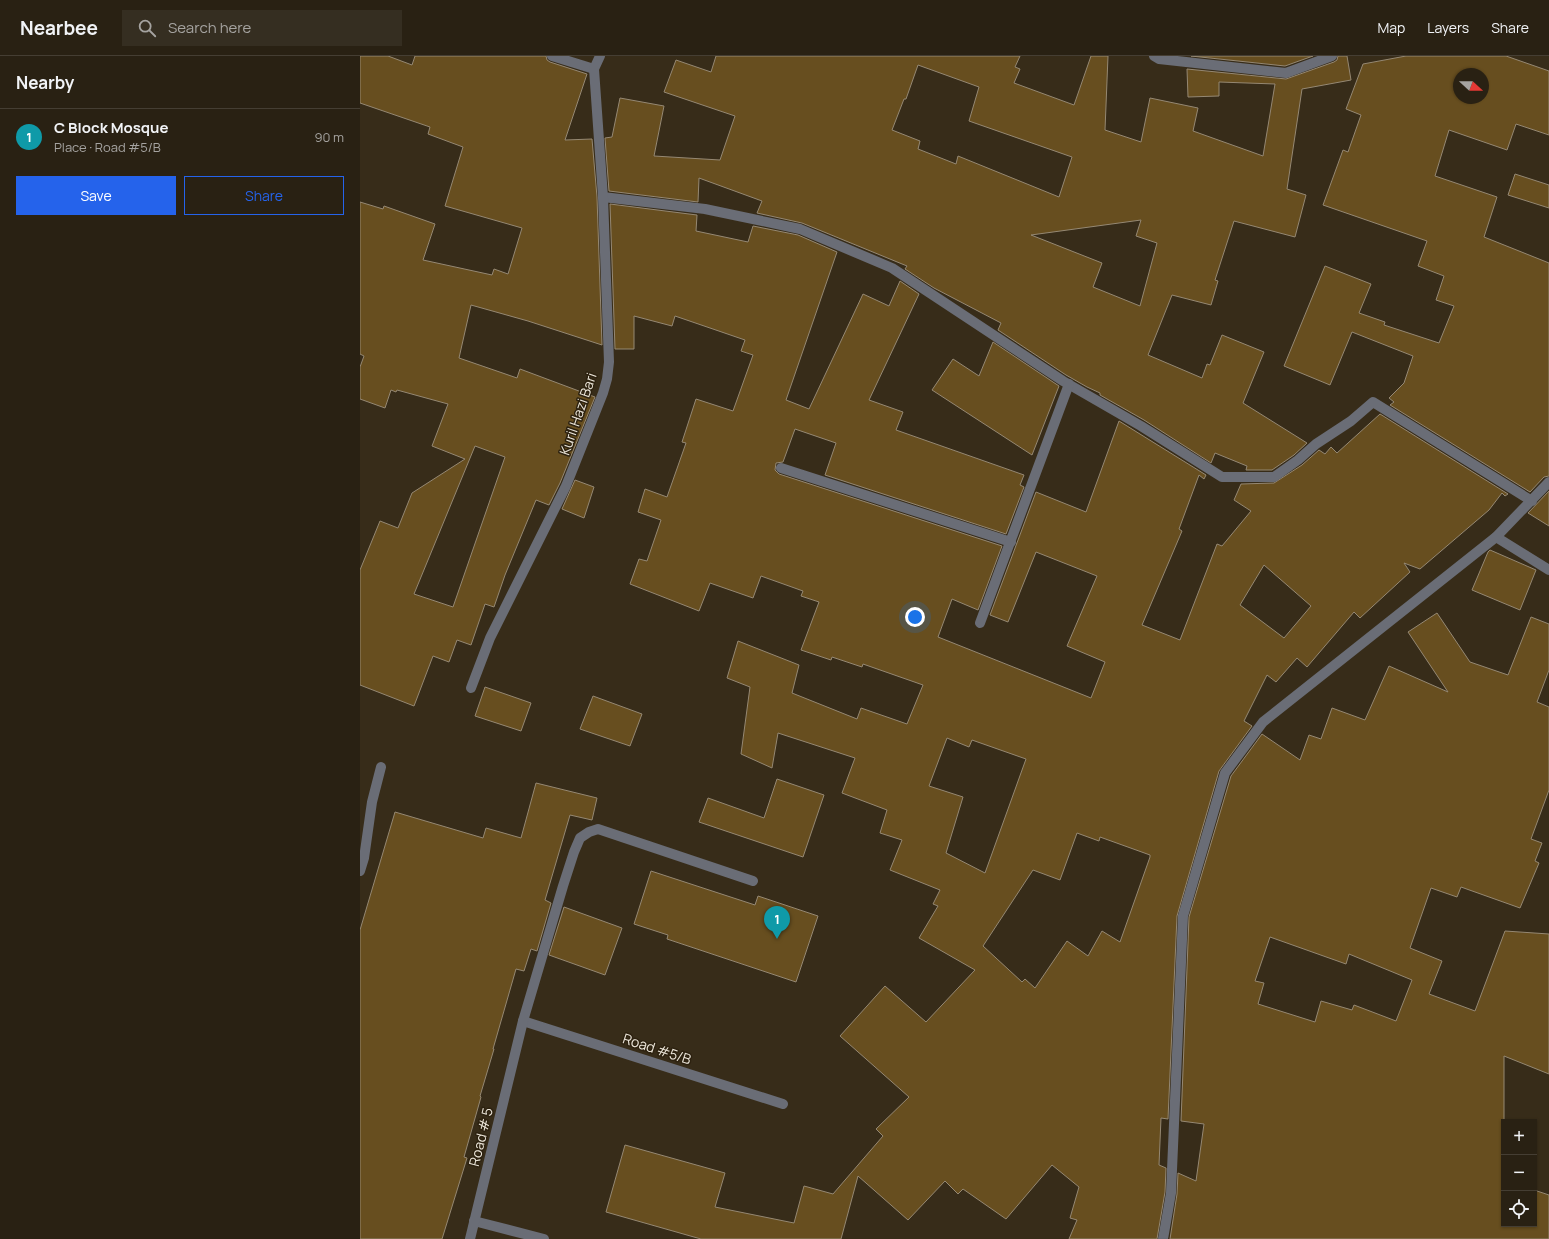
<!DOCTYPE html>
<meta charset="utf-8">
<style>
:root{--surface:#292113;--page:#352e21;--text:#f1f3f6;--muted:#a5a3a0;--line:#453e33;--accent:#2563eb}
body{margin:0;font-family:Manrope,sans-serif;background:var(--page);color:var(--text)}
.controls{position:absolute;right:12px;bottom:12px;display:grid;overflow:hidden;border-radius:0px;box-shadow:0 1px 3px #0004}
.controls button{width:36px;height:36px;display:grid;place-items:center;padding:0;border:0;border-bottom:1px solid var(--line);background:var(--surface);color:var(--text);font:20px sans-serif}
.compass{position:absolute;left:1093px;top:12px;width:36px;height:36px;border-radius:50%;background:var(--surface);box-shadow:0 1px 3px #0004;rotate:111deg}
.you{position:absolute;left:555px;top:561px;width:14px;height:14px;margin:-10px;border:3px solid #fff;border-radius:50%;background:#1a73e8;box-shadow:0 0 0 6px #1a73e833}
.badge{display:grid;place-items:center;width:26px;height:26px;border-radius:50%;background:var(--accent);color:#fff;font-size:13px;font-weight:700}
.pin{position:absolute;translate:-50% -33px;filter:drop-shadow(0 1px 2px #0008)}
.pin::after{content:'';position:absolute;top:21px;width:14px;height:12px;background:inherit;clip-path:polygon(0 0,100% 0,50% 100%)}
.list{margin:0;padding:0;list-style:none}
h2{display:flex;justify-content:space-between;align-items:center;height:52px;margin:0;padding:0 16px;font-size:17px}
h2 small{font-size:13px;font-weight:400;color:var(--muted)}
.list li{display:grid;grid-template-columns:26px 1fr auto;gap:12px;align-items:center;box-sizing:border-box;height:56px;padding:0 16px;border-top:1px solid var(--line)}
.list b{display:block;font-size:15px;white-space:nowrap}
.list p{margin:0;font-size:13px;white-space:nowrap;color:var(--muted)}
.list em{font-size:13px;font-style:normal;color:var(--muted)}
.actions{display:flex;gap:8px;padding:12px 16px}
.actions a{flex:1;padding:9px 0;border:1px solid var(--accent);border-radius:0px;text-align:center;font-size:14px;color:var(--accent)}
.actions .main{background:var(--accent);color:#fff}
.icon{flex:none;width:22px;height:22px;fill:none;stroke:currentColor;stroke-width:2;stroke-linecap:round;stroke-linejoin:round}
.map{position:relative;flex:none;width:1189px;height:1183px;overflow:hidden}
header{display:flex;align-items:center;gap:24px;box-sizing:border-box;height:56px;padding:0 20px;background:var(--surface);border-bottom:1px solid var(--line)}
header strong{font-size:19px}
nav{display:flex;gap:22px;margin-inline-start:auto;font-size:14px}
.search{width:280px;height:36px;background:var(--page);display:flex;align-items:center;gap:10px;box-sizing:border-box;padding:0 14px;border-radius:0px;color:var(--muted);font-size:15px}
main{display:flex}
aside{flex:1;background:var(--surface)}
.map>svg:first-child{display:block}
.building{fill:#674e1f;stroke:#958873;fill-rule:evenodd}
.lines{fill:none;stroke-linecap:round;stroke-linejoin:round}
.street{stroke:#6a6d76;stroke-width:10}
.labels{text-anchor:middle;stroke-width:3;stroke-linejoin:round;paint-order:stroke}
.street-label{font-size:14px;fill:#ede7db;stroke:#2d2210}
</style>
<header>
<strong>Nearbee</strong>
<div class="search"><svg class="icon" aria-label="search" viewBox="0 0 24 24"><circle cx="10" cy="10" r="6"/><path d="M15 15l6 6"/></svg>Search here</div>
<nav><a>Map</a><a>Layers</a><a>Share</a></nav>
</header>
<main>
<aside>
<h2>Nearby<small></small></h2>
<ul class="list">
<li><span class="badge" style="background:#0f9aa8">1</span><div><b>C Block Mosque</b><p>Place · Road #5/B</p></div><em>90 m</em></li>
</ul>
<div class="actions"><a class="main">Save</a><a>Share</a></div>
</aside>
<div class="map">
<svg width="1189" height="1183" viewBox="0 0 1189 1183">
<rect width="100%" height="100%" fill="#372c19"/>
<g class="building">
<path d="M0,0H28L52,9L55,0H186L187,4L190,6L227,18L205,84L232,83L237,141L242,289L168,265L111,249L99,302L157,322L160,313L235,341L200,427L189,449L176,444L145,519L134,551L125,548L111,589L97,584L89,606L73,600L54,650L0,629V514L20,465L38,472L52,437L105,403L72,390L88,348L37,334L36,336L31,334L25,352L0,343V311L4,300L0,298V146L23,153L24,150L75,168L63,204L132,219L134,213L148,218L162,172L85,150L103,91L68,78L70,71L0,47ZM115,390L145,401L93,551L54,538Z"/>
<path d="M356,0H660L655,11L660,13L654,27L714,49L731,0H748L745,74L781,86L790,42L838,52L833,75L903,100L915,28L859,26V40L828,41L827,13L926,23L974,6L977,4L978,0H987L991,24L942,33L927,133L946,139L935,181L874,165L855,224L858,225L851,249L812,239L788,299L842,322L847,308L850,309L862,279L904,296L883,347L947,387L934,399L912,414H886L887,410L855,397L851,407L784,364L740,339V337L727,331L706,319L638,274L641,267L574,232L545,213L547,210L442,167L397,157L402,145L339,122L338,146L249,135L245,82L252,81L260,42L304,50L294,100L360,104L375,60L304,36L316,4L351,16ZM558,9L619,31L609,65L712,101L699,141L598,100L596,108L558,93L560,85L532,74L544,43H546ZM781,164L776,180L797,187L780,250L733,231L742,207L671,179Z"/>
<polygon points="831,0 953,0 925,10"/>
<path d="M1046,0H1146L1189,15V79L1156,68L1147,94L1089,74L1075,120L1137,141L1124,181L1189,207V420L1184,421L1170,436L1030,349L1034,346L1029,342L1044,327L1053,300L992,276L970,329L924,310L965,210L1011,228L999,257L1025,266L1024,269L1079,287L1094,250L1076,244L1084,220L1058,210L1067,185L963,149L983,94L988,96L1001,59L986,53L1003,8ZM1099,18H1123V42H1099Z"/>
<polygon points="1155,118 1189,129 1189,152 1148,139"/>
<path d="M250,148L337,159L336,175L388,186L393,170L438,179L477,196L426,344L449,353L503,238L529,250L540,225L559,238L509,344L543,356L536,374L664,419L660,429L664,431L646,478L465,419L476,387L435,373L423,406L416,407L415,414L419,418L642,490L618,554L592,543L578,581L731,642L745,606L707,590L737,520L676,496L648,566L630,559L676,436L726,456L759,365L846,419L844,423L839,419L819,473L822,475L782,569L820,584L857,488L862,490L891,455L874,444L881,428L914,427L942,409L959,394L965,398L971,391L977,397L1020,358L1148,438L1145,440L1142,437L1129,454L1060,513L1044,507L1050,516L1000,562L994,556L947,611L937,602L916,626L907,619L884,665L892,670L859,715L817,860L808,1063L801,1062L799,1109L806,1112L805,1136L797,1183H709L717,1164L710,1162L719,1131L692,1109L646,1163L603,1133L598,1138L585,1125L548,1164L498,1120L481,1183H341L246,1156L265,1089L365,1117L355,1151L434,1167L444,1130L473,1138L523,1080L516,1073L549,1041L480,980L525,930L566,966L615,914L559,882L578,850L573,848L580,834L530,814L542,784L520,777L527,754L482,737L495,702L418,677L412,712L381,698L390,631L367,622L378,585L439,609L432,637L497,663L501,652L547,668L563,629L503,608L502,611L472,601L471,604L441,594L459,546L441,540L443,535L401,520L393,542L350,527L339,555L270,528L279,503L287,505L301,464L278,456L285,433L307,441L326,387L322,386L336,343L373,355L393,299L381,295L385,284L315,260L312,270L274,260V293H255ZM904,509L951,550L924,582L880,549ZM587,682L609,691L612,684L666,703L625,817L586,797L603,741L569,730ZM717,777L739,785L740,781L790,799V801L760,886L742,875L728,900L707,885L675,932L665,923L662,926L623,890L673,814L700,824Z"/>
<polygon points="633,286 699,330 672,399 572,334 593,303 619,320"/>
<polygon points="215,424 234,431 224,462 202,453"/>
<polygon points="1189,435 1189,470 1168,457"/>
<polygon points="1130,494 1176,514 1160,554 1112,534 1128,496"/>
<path d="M1077,557L1110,606L1148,619L1171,561L1189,568V614L1177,646L1189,651V734L1171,783L1182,787L1175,805L1179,807L1160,852L1101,831L1097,841L1071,832L1050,892L1082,905L1069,938L1115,955L1145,875L1189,878V1018L1144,1000V1168H1174V1134L1189,1139V1183H810L817,1138L818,1117L836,1125L844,1068L821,1065L829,861L871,720L902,678L940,704L949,679L961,683L972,652L1005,664L1029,610L1088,636L1048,576ZM910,881L986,908L989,898L1052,924L1036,965L994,949L992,954L961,945L955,966L898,948L904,927L895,925Z"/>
<polygon points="125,631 171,647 161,675 115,660"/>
<polygon points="233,640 282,658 270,690 220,673"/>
<polygon points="417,723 464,739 443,801 339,766 348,742 404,762"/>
<polygon points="176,727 237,742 232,764 210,759 185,844 191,847 177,895 171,893 164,915 156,913 133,993 134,993 120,1040 121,1041 104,1101 107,1102 82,1183 0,1183 0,874 35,756 123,782 126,772 161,782"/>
<polygon points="291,815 395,849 398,840 458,860 436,926 307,883 308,879 274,868"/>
<polygon points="204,851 262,872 245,919 189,899"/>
</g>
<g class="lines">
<g class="street">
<polyline points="192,0 234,13"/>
<polyline points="794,0 799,3 926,17 972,0"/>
<polyline points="243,141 345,153 440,173 532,212 703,325 781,370 862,421 914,421 938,404 956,388 991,365 1013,346 1172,445"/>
<polyline points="421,412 651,486"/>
<polyline points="1136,481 1189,514"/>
<polyline points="620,567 709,328"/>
<polyline points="111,632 130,582 206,430 243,337 247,323 249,306 243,141 234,13 240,0"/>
<polyline points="0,815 4,802 12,746 21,711"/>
<polyline points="163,965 423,1048"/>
<polyline points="114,1165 184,1183"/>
<polyline points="110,1183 163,965 203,830 214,796 220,782 229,776 238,773 393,825"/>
<polyline points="803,1183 811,1137 823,860 865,717 903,666 1136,481 1189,426"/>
</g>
</g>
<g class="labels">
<g class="street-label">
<text transform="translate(218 358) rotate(-71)" y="5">Kuril Hazi Bari</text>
<text transform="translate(297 993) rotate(18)" y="5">Road #5/B</text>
<text transform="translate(121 1081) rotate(-76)" y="5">Road # 5</text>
</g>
</g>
</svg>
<div class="controls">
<button>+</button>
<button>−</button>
<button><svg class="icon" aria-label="locate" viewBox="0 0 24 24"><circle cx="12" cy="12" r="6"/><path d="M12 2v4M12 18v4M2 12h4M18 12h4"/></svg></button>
</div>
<svg class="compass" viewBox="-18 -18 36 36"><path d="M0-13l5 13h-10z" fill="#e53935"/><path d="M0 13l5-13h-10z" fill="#a5a3a0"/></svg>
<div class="you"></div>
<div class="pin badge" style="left:417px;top:883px;background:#0f9aa8">1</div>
</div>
</main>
